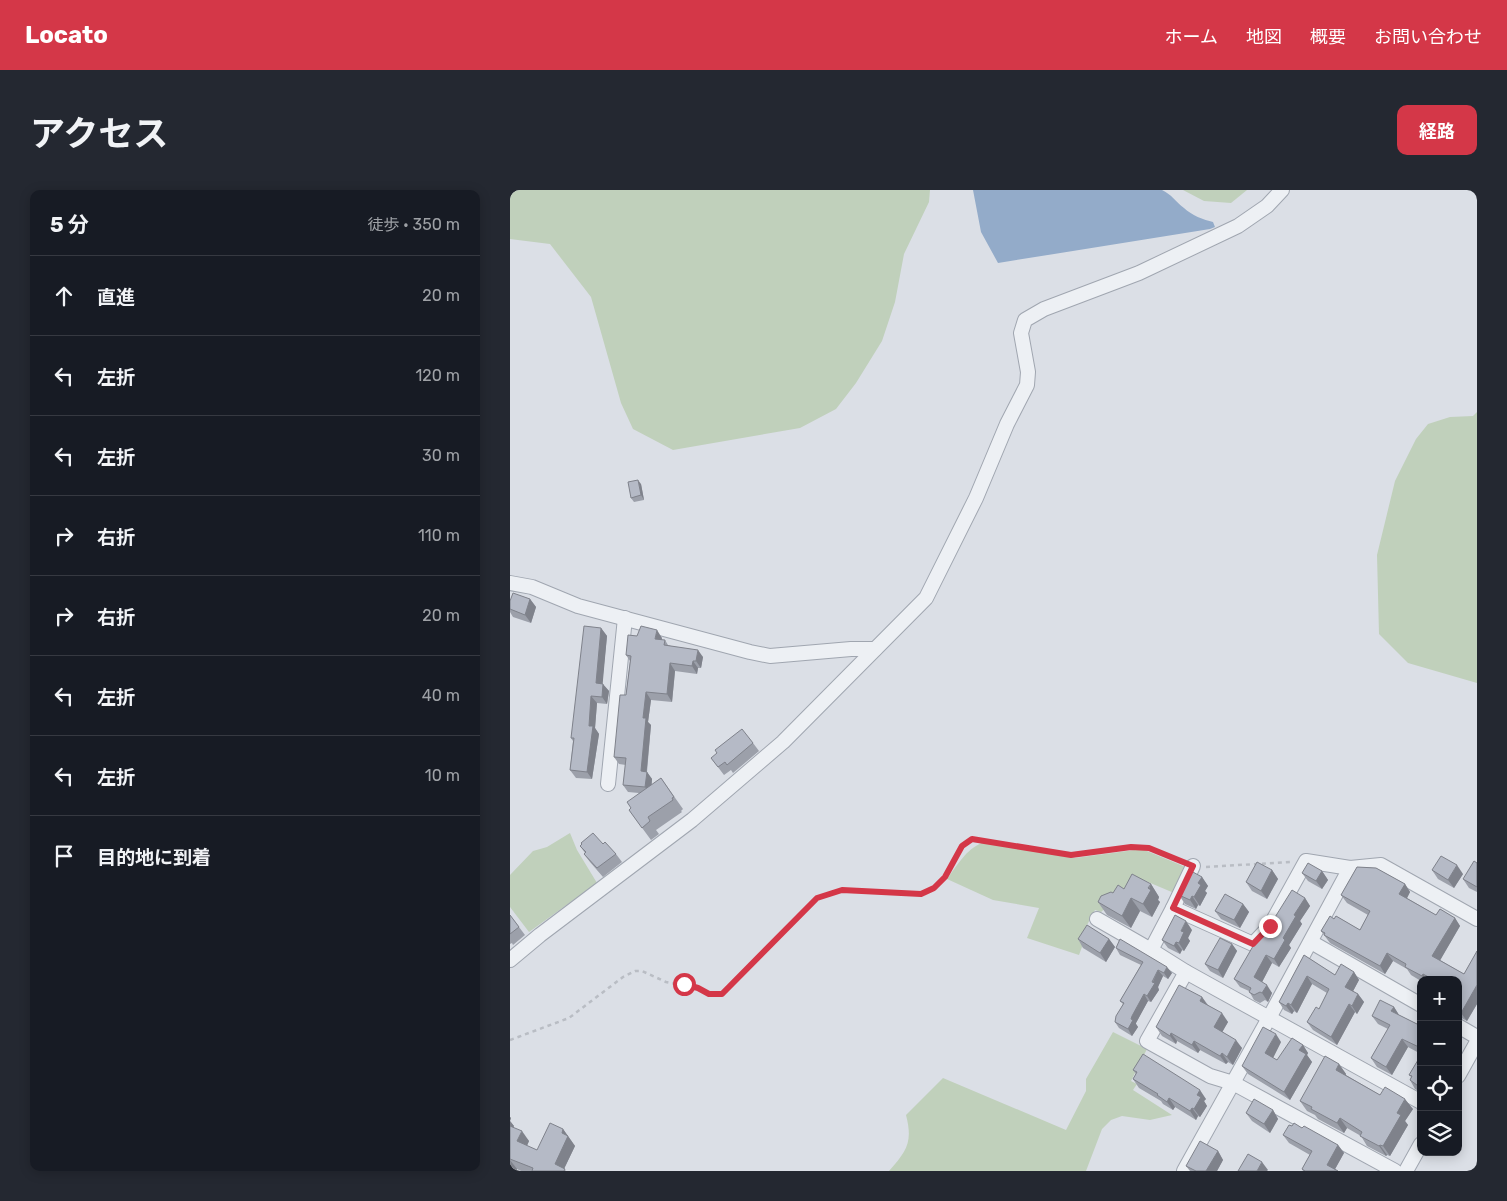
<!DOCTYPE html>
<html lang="ja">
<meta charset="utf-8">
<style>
:root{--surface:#171b24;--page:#242831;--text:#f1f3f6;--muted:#9ea1a6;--line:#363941;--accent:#d43748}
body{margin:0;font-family:Rubik,"Noto Sans JP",sans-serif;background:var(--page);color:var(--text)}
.controls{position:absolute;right:15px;bottom:15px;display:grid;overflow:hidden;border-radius:10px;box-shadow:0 2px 12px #0003}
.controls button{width:45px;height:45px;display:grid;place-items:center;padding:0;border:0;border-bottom:1px solid var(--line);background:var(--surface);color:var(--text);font:25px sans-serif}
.stop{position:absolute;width:15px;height:15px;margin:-11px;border:4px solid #d43748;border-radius:50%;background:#fff}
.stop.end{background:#d43748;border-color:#fff;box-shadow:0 1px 5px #0008}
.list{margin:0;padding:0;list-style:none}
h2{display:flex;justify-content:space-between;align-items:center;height:65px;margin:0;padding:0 20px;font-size:21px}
h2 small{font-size:16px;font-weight:400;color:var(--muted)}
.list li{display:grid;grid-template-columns:32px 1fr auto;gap:15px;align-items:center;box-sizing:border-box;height:80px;padding:0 20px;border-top:1px solid var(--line)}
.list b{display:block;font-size:19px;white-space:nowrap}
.list em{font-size:16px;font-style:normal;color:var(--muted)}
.icon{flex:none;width:28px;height:28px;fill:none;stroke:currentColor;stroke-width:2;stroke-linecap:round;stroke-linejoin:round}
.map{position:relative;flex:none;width:967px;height:981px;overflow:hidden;border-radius:10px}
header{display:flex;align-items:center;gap:30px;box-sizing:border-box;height:70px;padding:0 25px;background:var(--accent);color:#fff}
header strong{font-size:24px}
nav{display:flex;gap:28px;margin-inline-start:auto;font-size:18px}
.intro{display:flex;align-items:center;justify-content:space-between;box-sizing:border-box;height:120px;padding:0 30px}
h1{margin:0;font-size:35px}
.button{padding:12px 22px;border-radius:10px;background:var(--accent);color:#fff;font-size:18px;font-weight:700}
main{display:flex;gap:30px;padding:0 30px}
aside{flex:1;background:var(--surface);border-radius:10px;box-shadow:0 2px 12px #0003}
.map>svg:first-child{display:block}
.green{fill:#c0d0bb}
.water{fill:#93abc9}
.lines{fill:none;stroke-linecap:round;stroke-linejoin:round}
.street-casing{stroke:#a0a6b0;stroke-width:16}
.path{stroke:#b9bdc4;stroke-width:2.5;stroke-dasharray:4 4;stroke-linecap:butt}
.street{stroke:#edf0f4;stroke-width:14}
.wall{fill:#9ca0aa}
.shaded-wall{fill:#7f828b}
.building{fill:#b5bac6;stroke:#7f828b}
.route{stroke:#d43748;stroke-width:6}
</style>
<header>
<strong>Locato</strong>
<nav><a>ホーム</a><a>地図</a><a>概要</a><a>お問い合わせ</a></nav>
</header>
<div class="intro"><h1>アクセス</h1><a class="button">経路</a></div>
<main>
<aside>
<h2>5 分<small>徒歩 · 350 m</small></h2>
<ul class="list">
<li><svg class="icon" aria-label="ahead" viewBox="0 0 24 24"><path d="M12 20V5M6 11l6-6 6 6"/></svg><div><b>直進</b></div><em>20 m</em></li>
<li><svg class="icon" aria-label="left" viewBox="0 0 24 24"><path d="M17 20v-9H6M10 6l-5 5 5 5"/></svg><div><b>左折</b></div><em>120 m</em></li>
<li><svg class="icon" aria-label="left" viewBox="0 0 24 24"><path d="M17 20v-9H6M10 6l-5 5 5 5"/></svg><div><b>左折</b></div><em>30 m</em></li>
<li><svg class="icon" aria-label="right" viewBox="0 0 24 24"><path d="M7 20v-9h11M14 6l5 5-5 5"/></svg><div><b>右折</b></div><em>110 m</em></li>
<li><svg class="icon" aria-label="right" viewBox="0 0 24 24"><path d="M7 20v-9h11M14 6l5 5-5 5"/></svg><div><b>右折</b></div><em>20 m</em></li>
<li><svg class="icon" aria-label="left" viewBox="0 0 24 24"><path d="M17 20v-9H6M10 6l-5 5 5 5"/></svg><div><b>左折</b></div><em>40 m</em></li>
<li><svg class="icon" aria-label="left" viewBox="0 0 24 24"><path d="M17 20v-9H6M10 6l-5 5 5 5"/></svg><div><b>左折</b></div><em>10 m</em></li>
<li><svg class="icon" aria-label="arrive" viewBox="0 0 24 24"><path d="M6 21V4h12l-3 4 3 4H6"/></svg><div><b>目的地に到着</b></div></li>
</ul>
</aside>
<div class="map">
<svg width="967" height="981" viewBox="0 0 967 981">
<rect width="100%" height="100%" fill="#dbdfe6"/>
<g class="green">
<polygon points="0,0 420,0 419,12 394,64 385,112 372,151 346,193 326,219 290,238 163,260 123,239 111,213 81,107 40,54 0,49"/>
<polygon points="673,0 737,0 721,13 694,11"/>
<polygon points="967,222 967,493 898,473 869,444 867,365 885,291 906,249 918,234 940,227 963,226"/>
<polygon points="60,643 67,660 87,693 19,742 0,717 0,685 23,661 37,657"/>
<path d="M472,653L565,668L632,659L678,678L664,703L631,689L621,708L606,709L591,722L585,720L576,737L579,738L569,765L517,748L529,718L483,710L437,689C447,676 456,659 472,653Z"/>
<path d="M603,842L637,859L621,891L627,894L623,900L662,925L640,930L612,926L601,930L592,939L576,981H379C397,961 403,952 396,925L433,888L556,940L576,901V889Z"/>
</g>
<path class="water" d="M463,0H652C661,4 666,12 674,18C681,25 694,30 703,32L705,37L700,39L488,73L471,42Z"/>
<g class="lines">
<defs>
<g id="street">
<polyline points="0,393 22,397 68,416 240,462 260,466 341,459 365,459"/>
<polyline points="98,594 115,428"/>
<polyline points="663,718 683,676"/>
<polyline points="587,729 641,760 676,782 911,912"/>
<polyline points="801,752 911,815"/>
<polyline points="641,760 663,718 743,754 760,736 796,671 840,678 871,675 967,729"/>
<polyline points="0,770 30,745 182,630 273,552 416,408 466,308 497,234 517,195 518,182 511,143 515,130 534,119 629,83 728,36 757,16 772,0"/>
<polyline points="676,782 637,851 700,886 723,893 885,981"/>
<polyline points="948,836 967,847"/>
<polyline points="948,886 967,852"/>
<polyline points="674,981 759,828 840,678"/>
<polyline points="896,981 911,954"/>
</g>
</defs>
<use href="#street" class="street-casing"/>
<g class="path">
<polyline points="696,677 780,672"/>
<polyline points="0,850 59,828 113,787 125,781 132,781 156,792 187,798 199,804 212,804 307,708 332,700 411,704 424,698 435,687 452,656 462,649 561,665 630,657 639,658 671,672"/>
</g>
<use href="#street" class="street"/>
</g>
<g class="wall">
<polygon points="131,294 134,310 124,312 121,308"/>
<polygon points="20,409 26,417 21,433 3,427 0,422 0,411"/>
<polygon points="91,438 97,446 92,494 99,501 97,514 87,513 85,538 89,544 82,589 66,588 60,580 63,551 61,548"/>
<polygon points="152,448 152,450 155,450 158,455 193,467 191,478 188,478 187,484 165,481 162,512 141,510 138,532 141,535 137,582 142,589 142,595 151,588 173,619 171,621 172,622 146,640 149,644 141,650 119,620 121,618 129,603 118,602 113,595 116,575 109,574 104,567 116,505 120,471 116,465"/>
<polygon points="243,553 249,561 223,583 221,580 214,585 201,568"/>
<polygon points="93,654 106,664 112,672 93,687 80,672 74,664 75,663 70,656"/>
<polygon points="967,673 967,702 959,698 953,689"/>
<polygon points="847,677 866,678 895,694 900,702 897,708 926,725 930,719 945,728 950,736 930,770 954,784 967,761 967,814 957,831 948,826 948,790 911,790 911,791 901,785 897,779 883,771 875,784 820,753 811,741 820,726 824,729 826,726 850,740 858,725 837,713 831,705"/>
<polygon points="762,680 768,689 757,709 742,701 736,692"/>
<polygon points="922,680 953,684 944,698 928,689"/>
<polygon points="812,681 818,690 812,699 798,691 792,683"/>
<polygon points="692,687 698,696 695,701 697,703 690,716 688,715 686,719 675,714 669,705"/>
<polygon points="641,694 649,707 648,710 650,712 642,727 630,721 621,738 597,725 588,712 603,703 614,699"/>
<polygon points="795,708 800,716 790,731 792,734 779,755 781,758 769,777 762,773 752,792 762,803 758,812 755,810 750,813 744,810 739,801 730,797 724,789 748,752"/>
<polygon points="733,714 739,722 730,738 711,729 705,721"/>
<polygon points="0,725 15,745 3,755 2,753 0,754"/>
<polygon points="682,740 678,748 680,751 674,761 672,760 670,764 658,758 652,750"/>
<polygon points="568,749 599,749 605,757 596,772 573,758"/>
<polygon points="722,754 727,761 713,788 700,781 695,774"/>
<polygon points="606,758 662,783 658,789 653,786 648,797 649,800 641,812 638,811 626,833 626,834 628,837 622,846 609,838 605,832 613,814 610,811 631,775 610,765"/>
<polygon points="794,765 825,785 844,782 849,790 843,801 848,804 854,812 847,824 845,822 827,855 803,840 797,832 809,819 817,803 802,794 787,823 784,821 782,824 774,820 769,812"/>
<polygon points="692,807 698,815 718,832 712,842 732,858 723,875 718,872 716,874 690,860 688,863 667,851 666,854 652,846 646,837"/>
<polygon points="884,817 889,825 911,836 911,864 898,857 882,885 867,877 861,868 878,839 868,834 862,826"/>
<polygon points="771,852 763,868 767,870 793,855 798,863 797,865 802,872 780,910 738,884 732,876"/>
<polygon points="911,865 911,902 905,899 900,890 901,887 899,885"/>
<polygon points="829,874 836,884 836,885 870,905 903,919 895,931 898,935 880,966 877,965 876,966 857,956 851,946 837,938 834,943 808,929 805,925 797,921 790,911"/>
<polygon points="623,880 696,909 694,911 697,916 690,927 688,926 686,930 665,917 663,920 653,914 651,911 629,898 623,889 626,884"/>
<polygon points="763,920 768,929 760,943 742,931 736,923"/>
<polygon points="0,927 1,928 0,931 4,936 3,937 19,951 17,956 27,960 53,939 65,956 54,979 56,981 11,981 7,979 6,981 0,981"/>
<polygon points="782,936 792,938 828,955 834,963 825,979 828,981 793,981 792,979 800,965 779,953 773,945"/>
<polygon points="708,961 713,970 707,981 680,981 676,976"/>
</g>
<g class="shaded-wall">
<polygon points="128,290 131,294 134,310 131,305"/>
<polygon points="20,409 26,417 21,433 15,425"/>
<polygon points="91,438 97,446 92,501 86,493"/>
<polygon points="147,440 152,448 150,456 145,449"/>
<polygon points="188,460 193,467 191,478 186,471"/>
<polygon points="183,471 188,478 187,484 182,476"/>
<polygon points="160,473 165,481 162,512 157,504"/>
<polygon points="93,494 99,501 97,514 92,507"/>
<polygon points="136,502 141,510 138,532 141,535 136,588 131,581 133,528"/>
<polygon points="81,506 87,513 85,538 89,544 82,589 77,582 79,536"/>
<polygon points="137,582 142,589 140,605 135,597"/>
<polygon points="947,675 953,684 944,698 938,690"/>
<polygon points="762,680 768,689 757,709 751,701"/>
<polygon points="812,681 818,690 812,699 806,691"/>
<polygon points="692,687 698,696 695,701 697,703 690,716 684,707 688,693"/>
<polygon points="641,694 649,707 648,710 650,712 642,727 633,714"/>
<polygon points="895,694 900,702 895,712 889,704"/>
<polygon points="682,706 688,715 686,719 680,710"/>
<polygon points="621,708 630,721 621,738 612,726"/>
<polygon points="795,708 800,716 790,731 792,734 779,755 781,758 769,777 764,769 784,725"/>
<polygon points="733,714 739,722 730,738 724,730"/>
<polygon points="945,728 950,736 928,774 922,766"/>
<polygon points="676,731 682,740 678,748 680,751 674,761 669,753 671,741"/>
<polygon points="599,749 605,757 596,772 590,763"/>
<polygon points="666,752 672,760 670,764 664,756"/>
<polygon points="722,754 727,761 713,788 708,780"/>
<polygon points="877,763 883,771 875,784 870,776"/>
<polygon points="756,765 762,773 750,796 744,787"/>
<polygon points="657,777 662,783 658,789 654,783"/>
<polygon points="648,780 653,786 648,797 649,800 641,812 637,806"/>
<polygon points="844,782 849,790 841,805 835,797"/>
<polygon points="913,784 917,790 914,790 912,786"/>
<polygon points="797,786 802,794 787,823 781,815"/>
<polygon points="757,795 762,803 758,812 752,803"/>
<polygon points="967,795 967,814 957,831 951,823"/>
<polygon points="634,804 638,811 626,833 626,834 628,837 622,846 618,839 622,826"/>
<polygon points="848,804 854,812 847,824 842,816"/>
<polygon points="692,807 698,816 690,811"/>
<polygon points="778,813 784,821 782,824 776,816"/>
<polygon points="839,814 845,822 827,855 821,847"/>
<polygon points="884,817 889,825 881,821"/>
<polygon points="712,823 718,832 710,846 704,837"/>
<polygon points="661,843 667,851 666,854 660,846"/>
<polygon points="766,844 771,852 761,872 755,863"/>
<polygon points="892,849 898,857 882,885 876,877"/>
<polygon points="726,850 732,858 723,875 717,867"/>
<polygon points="684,851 690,860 688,863 682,855"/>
<polygon points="793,855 798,863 797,865 802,872 780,910 774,902 789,860"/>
<polygon points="712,863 718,872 716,874 710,866"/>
<polygon points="829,874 836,884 833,890 826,880"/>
<polygon points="690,900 696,909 694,911 697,916 690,927 684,919 687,905"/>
<polygon points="659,908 665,917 663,920 657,912"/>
<polygon points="895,909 903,919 895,931 898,935 880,966 873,956 887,923"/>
<polygon points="682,918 688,926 686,930 680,921"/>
<polygon points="763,920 768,929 760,943 754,934"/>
<polygon points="0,927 1,928 0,931 4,936 1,943 0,942"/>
<polygon points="830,928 837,938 834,943 827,933"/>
<polygon points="53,939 65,956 53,981 45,974 52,943"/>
<polygon points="12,941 19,951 14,962 7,951"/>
<polygon points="828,955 834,963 824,981 817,975"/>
<polygon points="870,955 877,965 876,966 869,956"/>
<polygon points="708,961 713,970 707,981 696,981"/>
<polygon points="0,970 7,979 6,981 3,981 0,976"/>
<polygon points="752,972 758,980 757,981 747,981"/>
</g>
<g class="building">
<polygon points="128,290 131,305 121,308 118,292"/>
<polygon points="3,403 20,409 15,425 0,419 0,411"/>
<polygon points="74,436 91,438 86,493 93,494 92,507 81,506 79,536 83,536 77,582 60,580 64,548 61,548"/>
<polygon points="131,436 147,440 145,449 155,450 154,455 188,460 186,471 183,471 182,476 160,473 157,504 136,502 133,528 136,528 131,581 137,582 135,597 113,595 116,568 104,567 110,505 116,505 121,466 116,465 118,445 127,446"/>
<polygon points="232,539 243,553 217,575 215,572 208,577 201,568 207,563 205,560"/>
<polygon points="151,588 164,607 162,608 163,610 138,627 140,631 132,638 119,620 121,618 117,612"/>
<polygon points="83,643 93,654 95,652 106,664 87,678 74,664 76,662 70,656 72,654 71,653"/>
<polygon points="931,666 947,675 938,690 922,680"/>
<polygon points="964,671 967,673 967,697 953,689"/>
<polygon points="747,672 762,680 751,701 736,692"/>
<polygon points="798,673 812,681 806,691 792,683"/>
<polygon points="847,677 866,678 895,694 889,704 926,725 930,719 945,728 922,766 954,784 967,761 967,795 951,823 948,821 948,790 924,790 913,784 912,786 895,777 896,774 877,763 870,776 814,745 815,743 811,741 820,726 824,729 826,726 850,740 860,721 831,705"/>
<polygon points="681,681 692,687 688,693 691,695 684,707 682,706 680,710 669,705"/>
<polygon points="622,684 641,694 638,698 641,700 633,714 621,708 612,726 588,712 591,706 601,702 603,703 608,695 614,699"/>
<polygon points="782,700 795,708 784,725 786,726 773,748 775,750 764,769 756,765 744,787 757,795 752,803 750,802 744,805 739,802 741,798 724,789 746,751 748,752 762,732"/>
<polygon points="715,704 733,714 724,730 705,721"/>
<polygon points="0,725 9,737 0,744"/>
<polygon points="665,725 676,731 671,741 674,742 669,753 666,752 664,756 652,750"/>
<polygon points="577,735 599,749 590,763 568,749"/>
<polygon points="710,748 722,754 708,780 695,774"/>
<polygon points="610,749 657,777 654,783 648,780 642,792 645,793 637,806 634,804 622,826 621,829 623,830 618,839 605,832 606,826 614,813 610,811 633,772 606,758"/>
<polygon points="794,765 825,785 831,774 844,782 835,797 848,804 842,816 839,814 821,847 797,832 806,817 809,819 819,799 797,786 781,815 778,813 776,816 769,812"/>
<polygon points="669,795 692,807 690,811 712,823 704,837 726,850 717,867 712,863 710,866 684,851 682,855 661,843 660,846 646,837"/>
<polygon points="870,810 884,817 881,821 911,836 911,858 892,849 876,877 861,868 880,835 862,826"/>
<polygon points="753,837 766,844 755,863 767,870 782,848 793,855 789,860 796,864 774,902 732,876"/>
<polygon points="633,864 690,900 687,905 691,907 684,919 682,918 680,921 659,908 657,912 647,905 648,904 623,889 627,882 623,880"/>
<polygon points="911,865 911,898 900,890 902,886 899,885"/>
<polygon points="815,866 829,874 826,880 870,905 875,897 895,909 887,923 891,925 873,956 870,955 869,956 850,946 852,942 830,928 827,933 801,919 802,917 790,911"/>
<polygon points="744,909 763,920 754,934 736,923"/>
<polygon points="40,933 53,939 52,943 58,946 45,974 55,979 54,981 22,981 23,978 0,969 0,936 12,941 7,951 27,960"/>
<polygon points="784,933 792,938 794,936 828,955 817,975 828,981 795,981 792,979 802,961 773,945 779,935 782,936"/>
<polygon points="690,951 708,961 696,981 686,981 676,976"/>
<polygon points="738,964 752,972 747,981 728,981"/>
</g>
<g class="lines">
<polyline class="route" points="174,794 188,798 199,804 212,804 307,708 332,700 411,704 424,698 435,687 452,656 462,649 561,665 621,657 639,658 683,676 663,718 743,754 760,736"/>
</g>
</svg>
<div class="controls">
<button>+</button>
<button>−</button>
<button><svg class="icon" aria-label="locate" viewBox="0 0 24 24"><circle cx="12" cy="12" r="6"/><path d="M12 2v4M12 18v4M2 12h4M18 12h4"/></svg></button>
<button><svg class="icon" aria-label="layers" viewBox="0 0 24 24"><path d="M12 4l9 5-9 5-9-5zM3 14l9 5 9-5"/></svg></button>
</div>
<div class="stop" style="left:174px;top:794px"></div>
<div class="stop end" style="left:760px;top:736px"></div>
</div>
</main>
